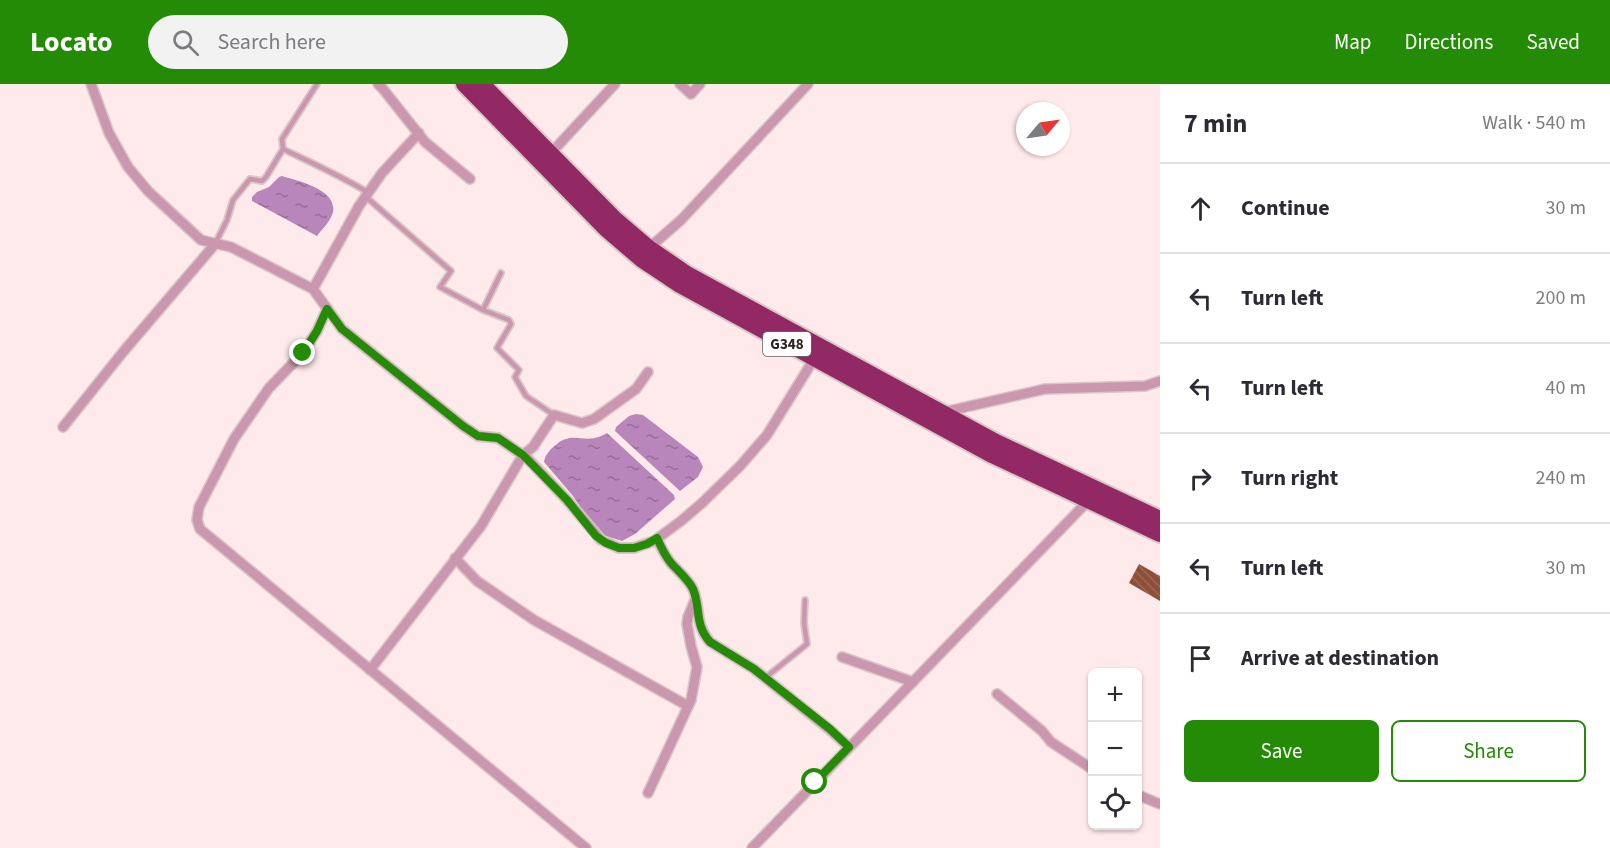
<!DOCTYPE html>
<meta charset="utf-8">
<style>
:root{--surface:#fff;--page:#f2f2f3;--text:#2b2b33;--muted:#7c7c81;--line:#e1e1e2;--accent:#238b05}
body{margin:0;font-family:"Source Sans 3",sans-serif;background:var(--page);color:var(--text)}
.controls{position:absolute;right:18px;bottom:18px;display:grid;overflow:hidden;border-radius:9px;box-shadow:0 2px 4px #0004}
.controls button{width:54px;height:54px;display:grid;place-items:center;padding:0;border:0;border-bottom:2px solid var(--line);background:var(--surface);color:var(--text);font:30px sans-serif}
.compass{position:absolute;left:1016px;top:18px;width:54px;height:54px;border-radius:50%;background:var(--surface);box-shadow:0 2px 4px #0004;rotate:61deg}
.stop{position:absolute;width:18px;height:18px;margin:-14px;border:4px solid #238b05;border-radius:50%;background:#fff}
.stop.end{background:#238b05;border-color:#fff;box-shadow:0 2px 6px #0008}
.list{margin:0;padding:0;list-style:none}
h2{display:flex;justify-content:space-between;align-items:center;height:78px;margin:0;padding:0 24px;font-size:26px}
h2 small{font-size:20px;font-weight:400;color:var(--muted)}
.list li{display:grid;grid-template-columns:39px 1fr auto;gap:18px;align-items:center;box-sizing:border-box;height:90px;padding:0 24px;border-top:2px solid var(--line)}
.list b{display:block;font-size:22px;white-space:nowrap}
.list em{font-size:20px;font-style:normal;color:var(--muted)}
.actions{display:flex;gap:12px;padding:18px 24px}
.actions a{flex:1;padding:14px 0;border:2px solid var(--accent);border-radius:9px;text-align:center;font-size:21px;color:var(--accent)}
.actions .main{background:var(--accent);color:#fff}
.icon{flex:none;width:33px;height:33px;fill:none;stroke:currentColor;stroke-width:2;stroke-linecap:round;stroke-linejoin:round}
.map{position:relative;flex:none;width:1160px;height:764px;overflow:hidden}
header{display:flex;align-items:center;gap:36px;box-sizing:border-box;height:84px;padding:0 30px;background:var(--accent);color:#fff}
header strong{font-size:28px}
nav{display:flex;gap:33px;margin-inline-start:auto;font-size:21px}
.search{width:420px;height:54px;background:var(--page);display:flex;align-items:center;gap:15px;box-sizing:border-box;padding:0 21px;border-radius:33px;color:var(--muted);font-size:22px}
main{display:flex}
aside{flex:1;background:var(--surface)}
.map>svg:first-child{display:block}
.water{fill:url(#water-ripples)}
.building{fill:url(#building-back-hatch)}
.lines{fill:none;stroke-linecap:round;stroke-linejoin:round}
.lane-casing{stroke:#d9c6c7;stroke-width:8}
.street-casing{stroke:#d9c6c7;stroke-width:12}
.highway-casing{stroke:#d9c6c7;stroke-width:20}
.lane{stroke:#cb97ae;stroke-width:4.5}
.street{stroke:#cb97ae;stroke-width:9}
.highway{stroke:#922864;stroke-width:16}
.route{stroke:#238b05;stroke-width:8}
.labels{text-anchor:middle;stroke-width:6;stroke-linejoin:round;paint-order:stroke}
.shield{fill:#fdfdfd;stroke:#6b6464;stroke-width:1.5}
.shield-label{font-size:15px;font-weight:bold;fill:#2c2323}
</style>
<header>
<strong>Locato</strong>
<div class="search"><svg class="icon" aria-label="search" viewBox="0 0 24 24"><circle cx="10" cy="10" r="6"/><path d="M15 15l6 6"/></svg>Search here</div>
<nav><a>Map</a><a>Directions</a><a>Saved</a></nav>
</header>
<main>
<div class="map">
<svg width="1160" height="764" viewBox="0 0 1160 764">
<defs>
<pattern id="water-ripples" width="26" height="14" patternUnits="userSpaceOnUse" patternTransform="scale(1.5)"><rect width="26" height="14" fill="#b886ba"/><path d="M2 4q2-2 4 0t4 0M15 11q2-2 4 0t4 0" fill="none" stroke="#966d97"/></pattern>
<pattern id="building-back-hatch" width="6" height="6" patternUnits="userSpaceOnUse" patternTransform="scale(1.5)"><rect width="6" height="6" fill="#8e4e37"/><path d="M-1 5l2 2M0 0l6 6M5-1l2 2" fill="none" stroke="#9a6a58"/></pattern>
</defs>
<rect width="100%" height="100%" fill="#ffeaeb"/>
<g class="water">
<path d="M282,92C298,97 337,105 333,128C331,137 322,145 317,152L252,117V113L257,108L269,103L279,93Z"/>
<polygon points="636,330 643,331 698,373 703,383 698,393 680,407 615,347 616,343 629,332"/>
<path d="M607,349L674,411L675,415L635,450L622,457L606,452L600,448L590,437L573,412L544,378C545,372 547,370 551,365C555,362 558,358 563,356C578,349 587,361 607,349Z"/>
</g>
<polygon class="building" points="1139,480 1160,492 1160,517 1129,499"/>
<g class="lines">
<defs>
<g id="lane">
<path d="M283,65C312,79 341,92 369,109"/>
<polyline points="366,113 451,187 440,203 483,226 509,236 511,240 497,264 519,286 515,293 526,312 554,331"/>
<polyline points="216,158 227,136 233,116 250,95 262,97 266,93 283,65 282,55 317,0"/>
<polyline points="483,226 501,189"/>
<polyline points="765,594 807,560 804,539 805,516"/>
</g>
<g id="street">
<polyline points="91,0 109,49 128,83 148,107 201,156 231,163 313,205 342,245 463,342 478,352 498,354 527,374 567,416 601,456 619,464 634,464 654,457 681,437 702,419 740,382 767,351 814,275"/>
<polyline points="378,0 383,5 425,58 470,95"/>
<polyline points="680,0 691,10 700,0"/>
<polyline points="551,69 615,0"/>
<polyline points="649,164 681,136 808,0"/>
<polyline points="313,205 359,122 382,89 419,49"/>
<polyline points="327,225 317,247 303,269 269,304 234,355 199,423 197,436 200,445 586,764"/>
<polyline points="944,328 1045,305 1145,302 1160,297"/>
<polyline points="63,343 123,268 216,159"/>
<path d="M657,455C661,463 665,472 671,479C678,487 688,495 693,505C701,524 694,539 710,558L754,585L829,645L849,663"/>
<polyline points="455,474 477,497 534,536 688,622"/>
<polyline points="842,573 913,598"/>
<polyline points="370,586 481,442 523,371 533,363 554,331 582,339 594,335 636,305 648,288"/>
<polyline points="997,610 1042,647 1051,658 1092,685"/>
<polyline points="648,709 691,616 697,583 691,562 687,540 688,533 695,516"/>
<polyline points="1138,711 1160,720"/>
<polyline points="752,764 1089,416"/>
</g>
<g id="highway">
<polyline points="464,0 606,145 641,175 680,201 990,370 1160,450"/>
<polyline points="482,0 615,135 649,164 687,190 996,358 1160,435"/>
</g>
</defs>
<use href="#lane" class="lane-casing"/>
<use href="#street" class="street-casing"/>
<use href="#highway" class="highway-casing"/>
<use href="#lane" class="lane"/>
<use href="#street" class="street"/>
<use href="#highway" class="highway"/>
</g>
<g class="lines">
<path class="route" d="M303,269L317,247L327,225L342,245L463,342L478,352L498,354L523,371L567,416L596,452L606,459L619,464H634L647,460L657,454C661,463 665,472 671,479C678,487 688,495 693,505C701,524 694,540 710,558L754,585L830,645L849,663L815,698"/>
</g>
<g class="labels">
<rect class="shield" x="763" y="248" width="48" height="24" rx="4.5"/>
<g class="shield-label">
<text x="787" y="265">G348</text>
</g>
</g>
</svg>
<div class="controls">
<button>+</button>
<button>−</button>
<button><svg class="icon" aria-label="locate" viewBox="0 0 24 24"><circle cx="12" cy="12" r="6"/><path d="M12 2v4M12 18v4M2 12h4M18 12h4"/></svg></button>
</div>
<svg class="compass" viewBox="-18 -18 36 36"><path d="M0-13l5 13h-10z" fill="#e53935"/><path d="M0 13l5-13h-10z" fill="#7c7c81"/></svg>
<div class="stop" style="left:815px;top:698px"></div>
<div class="stop end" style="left:303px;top:269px"></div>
</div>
<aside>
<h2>7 min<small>Walk · 540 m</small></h2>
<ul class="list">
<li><svg class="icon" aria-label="ahead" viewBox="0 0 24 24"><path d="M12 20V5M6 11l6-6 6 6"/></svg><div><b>Continue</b></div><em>30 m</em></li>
<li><svg class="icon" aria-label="left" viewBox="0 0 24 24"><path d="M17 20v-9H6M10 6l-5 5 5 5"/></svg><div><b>Turn left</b></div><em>200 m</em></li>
<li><svg class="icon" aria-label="left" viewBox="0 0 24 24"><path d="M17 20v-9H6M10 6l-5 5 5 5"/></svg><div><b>Turn left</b></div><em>40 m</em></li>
<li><svg class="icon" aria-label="right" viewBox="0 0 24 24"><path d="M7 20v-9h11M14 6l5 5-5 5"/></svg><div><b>Turn right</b></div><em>240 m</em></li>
<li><svg class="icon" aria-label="left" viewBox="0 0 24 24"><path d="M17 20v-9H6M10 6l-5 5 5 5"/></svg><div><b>Turn left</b></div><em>30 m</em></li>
<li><svg class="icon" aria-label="arrive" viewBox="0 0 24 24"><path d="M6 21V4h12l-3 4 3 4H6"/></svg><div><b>Arrive at destination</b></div></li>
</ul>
<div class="actions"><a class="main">Save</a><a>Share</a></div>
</aside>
</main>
